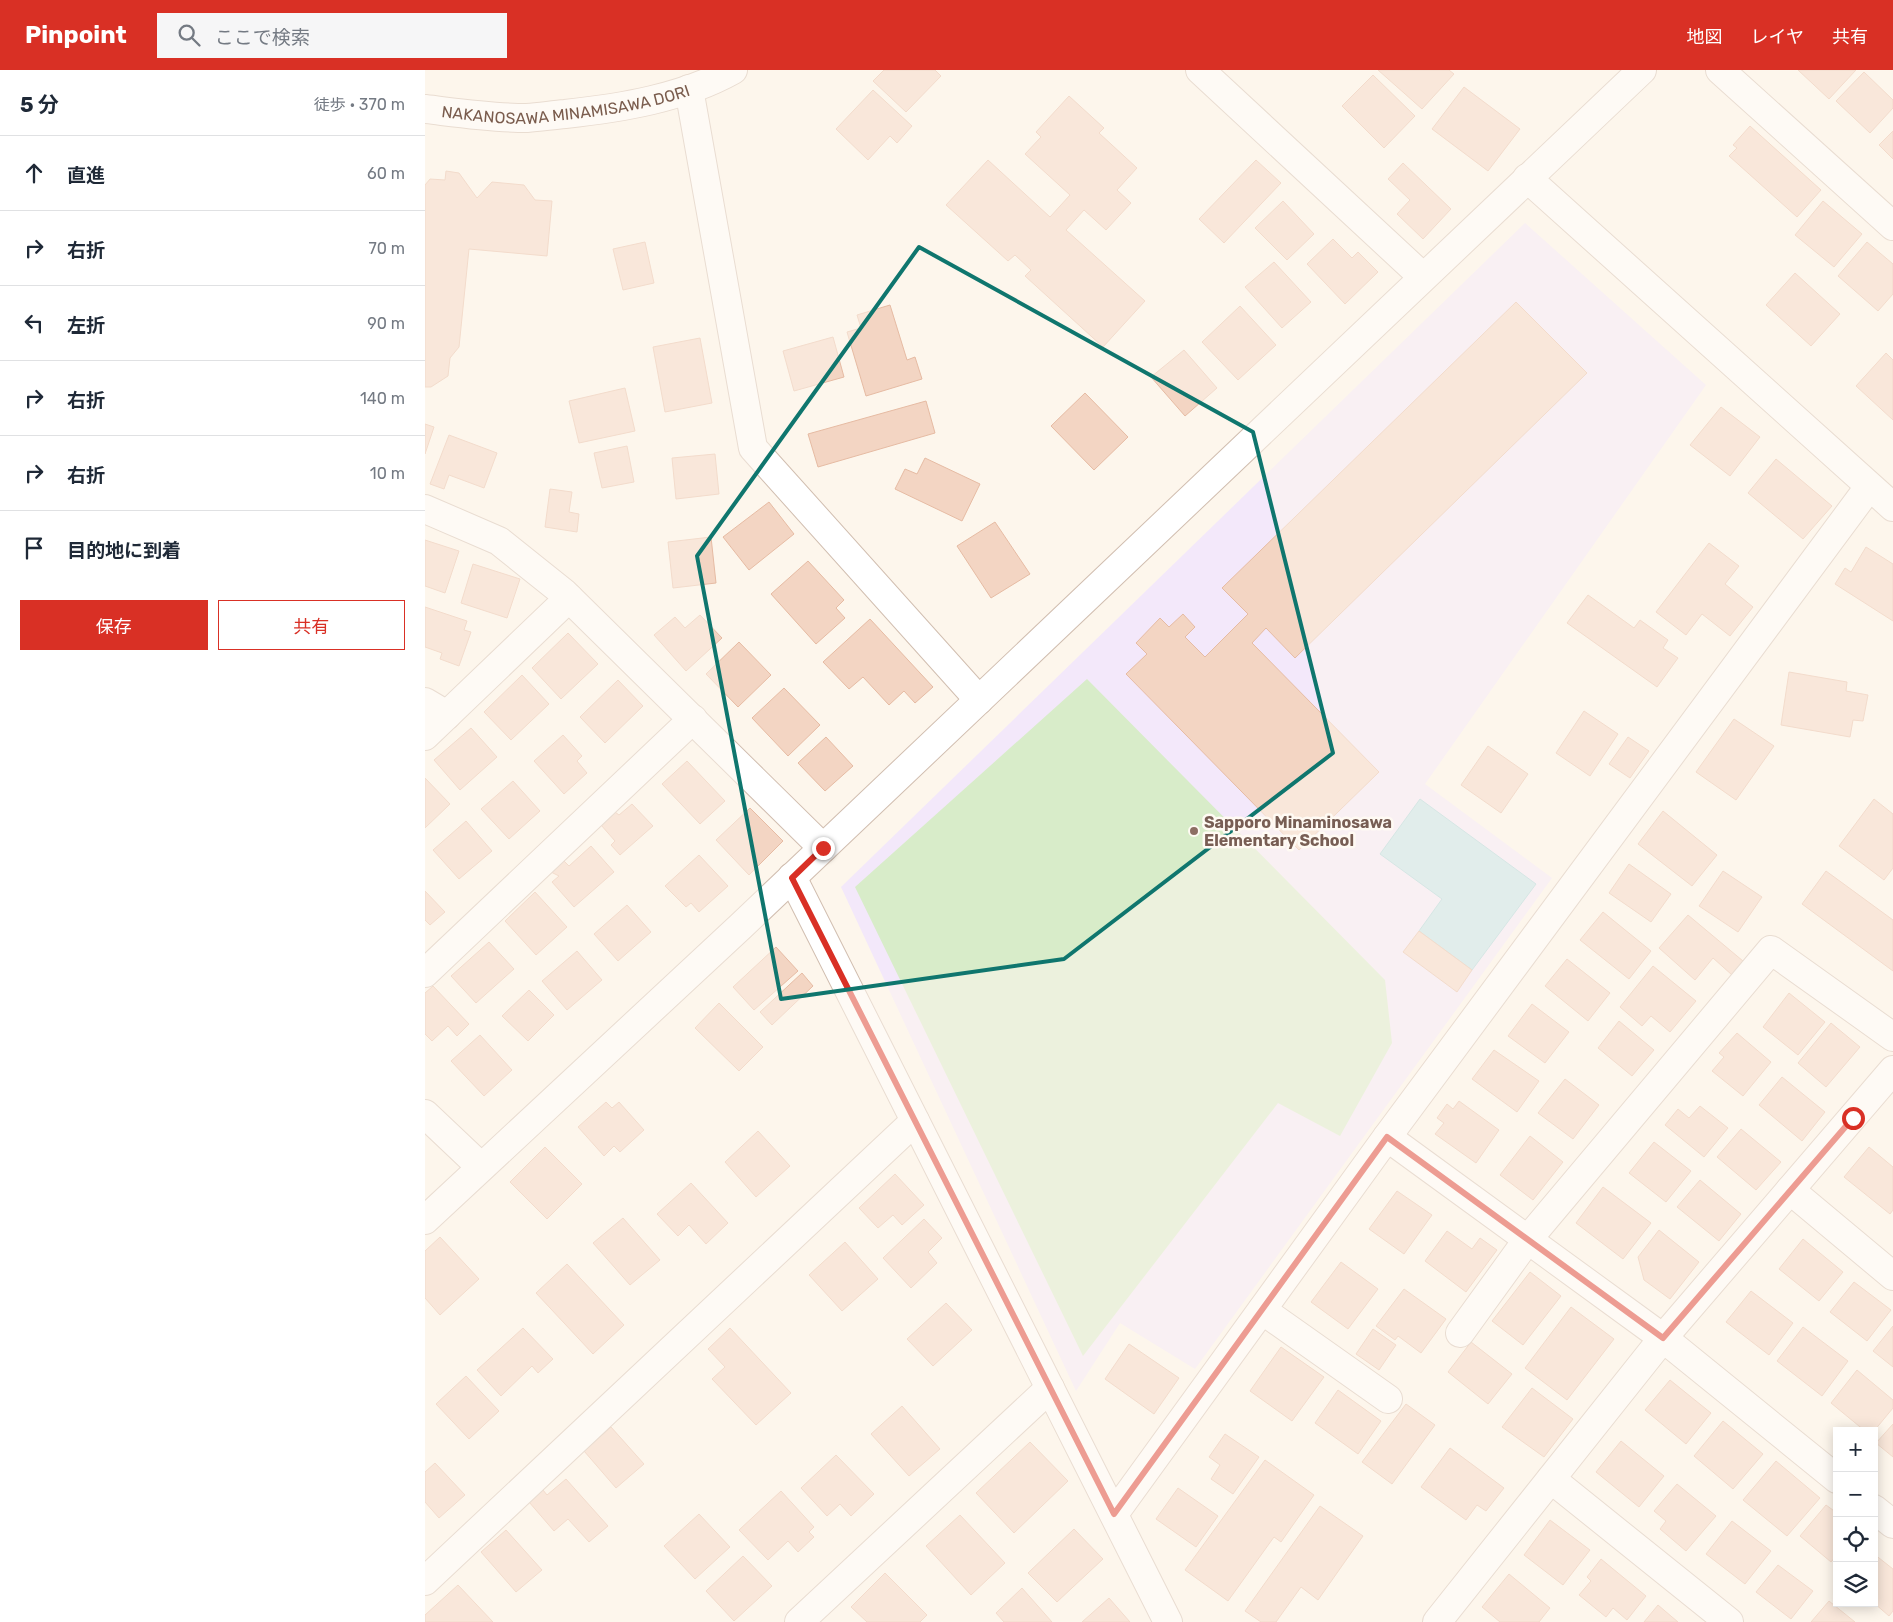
<!DOCTYPE html>
<html lang="ja">
<meta charset="utf-8">
<style>
:root{--surface:#fff;--page:#f6f6f7;--text:#1f2937;--muted:#747a83;--line:#e0e1e3;--accent:#d93025}
body{margin:0;font-family:Rubik,"Noto Sans JP",sans-serif;background:var(--page);color:var(--text)}
.controls{position:absolute;right:15px;bottom:15px;display:grid;overflow:hidden;border-radius:0px;box-shadow:0 2px 12px #0003}
.controls button{width:45px;height:45px;display:grid;place-items:center;padding:0;border:0;border-bottom:1px solid var(--line);background:var(--surface);color:var(--text);font:25px sans-serif}
.stop{position:absolute;width:15px;height:15px;margin:-11px;border:4px solid #d93025;border-radius:50%;background:#fff}
.stop.end{background:#d93025;border-color:#fff;box-shadow:0 1px 5px #0008}
.list{margin:0;padding:0;list-style:none}
h2{display:flex;justify-content:space-between;align-items:center;height:65px;margin:0;padding:0 20px;font-size:21px}
h2 small{font-size:16px;font-weight:400;color:var(--muted)}
.list li{display:grid;grid-template-columns:32px 1fr auto;gap:15px;align-items:center;box-sizing:border-box;height:75px;padding:0 20px;border-top:1px solid var(--line)}
.list b{display:block;font-size:19px;white-space:nowrap}
.list em{font-size:16px;font-style:normal;color:var(--muted)}
.actions{display:flex;gap:10px;padding:15px 20px}
.actions a{flex:1;padding:11px 0;border:1px solid var(--accent);border-radius:0px;text-align:center;font-size:18px;color:var(--accent)}
.actions .main{background:var(--accent);color:#fff}
.icon{flex:none;width:28px;height:28px;fill:none;stroke:currentColor;stroke-width:2;stroke-linecap:round;stroke-linejoin:round}
.map{position:relative;flex:none;width:1468px;height:1552px;overflow:hidden}
header{display:flex;align-items:center;gap:30px;box-sizing:border-box;height:70px;padding:0 25px;background:var(--accent);color:#fff}
header strong{font-size:24px}
nav{display:flex;gap:28px;margin-inline-start:auto;font-size:18px}
.search{width:350px;height:45px;background:var(--page);display:flex;align-items:center;gap:12px;box-sizing:border-box;padding:0 18px;border-radius:0px;color:var(--muted);font-size:19px}
main{display:flex}
aside{flex:1;background:var(--surface)}
.map>svg:first-child{display:block}
.education{fill:#f3e8fa}
.green{fill:#d8ecc9}
.water{fill:#bfe3e8;stroke:#a5d3da}
.building{fill:#f3d5c3;stroke:#e6bba3}
.lines{fill:none;stroke-linecap:round;stroke-linejoin:round}
.minor-casing{stroke:#d1beb0;stroke-width:30}
.minor{stroke:#fff;stroke-width:28}
.route{stroke:#d93025;stroke-width:6}
.marked{fill:none;stroke:#0f766e;stroke-width:4;stroke-linejoin:round}
.education-dot{fill:#8d6e63;stroke:#fffaf3;stroke-width:2}
.labels{text-anchor:middle;stroke-width:5;stroke-linejoin:round;paint-order:stroke}
.street-label{font-size:16px;fill:#7a5c4d;stroke:#fffaf3}
.education-label{font-size:16px;font-weight:bold;fill:#785e54;stroke:#fffaf3;text-anchor:start}
</style>
<header>
<strong>Pinpoint</strong>
<div class="search"><svg class="icon" aria-label="search" viewBox="0 0 24 24"><circle cx="10" cy="10" r="6"/><path d="M15 15l6 6"/></svg>ここで検索</div>
<nav><a>地図</a><a>レイヤ</a><a>共有</a></nav>
</header>
<main>
<aside>
<h2>5 分<small>徒歩 · 370 m</small></h2>
<ul class="list">
<li><svg class="icon" aria-label="ahead" viewBox="0 0 24 24"><path d="M12 20V5M6 11l6-6 6 6"/></svg><div><b>直進</b></div><em>60 m</em></li>
<li><svg class="icon" aria-label="right" viewBox="0 0 24 24"><path d="M7 20v-9h11M14 6l5 5-5 5"/></svg><div><b>右折</b></div><em>70 m</em></li>
<li><svg class="icon" aria-label="left" viewBox="0 0 24 24"><path d="M17 20v-9H6M10 6l-5 5 5 5"/></svg><div><b>左折</b></div><em>90 m</em></li>
<li><svg class="icon" aria-label="right" viewBox="0 0 24 24"><path d="M7 20v-9h11M14 6l5 5-5 5"/></svg><div><b>右折</b></div><em>140 m</em></li>
<li><svg class="icon" aria-label="right" viewBox="0 0 24 24"><path d="M7 20v-9h11M14 6l5 5-5 5"/></svg><div><b>右折</b></div><em>10 m</em></li>
<li><svg class="icon" aria-label="arrive" viewBox="0 0 24 24"><path d="M6 21V4h12l-3 4 3 4H6"/></svg><div><b>目的地に到着</b></div></li>
</ul>
<div class="actions"><a class="main">保存</a><a>共有</a></div>
</aside>
<div class="map">
<svg width="1468" height="1552" viewBox="0 0 1468 1552">
<rect width="100%" height="100%" fill="#fdf6ec"/>
<polygon class="education" points="1100,153 1281,315 1000,714 1127,808 770,1299 695,1253 651,1321 416,817"/>
<polygon class="green" points="662,609 960,910 967,973 915,1066 853,1033 658,1286 430,817"/>
<polygon class="water" points="995,729 1111,814 1047,900 994,861 1017,829 955,784"/>
<g class="building">
<polygon points="459,0 510,0 516,6 481,42 448,11"/>
<polygon points="953,0 1024,0 1029,4 997,39"/>
<polygon points="1373,0 1431,0 1404,29"/>
<polygon points="1439,2 1468,30 1468,38 1445,63 1411,31"/>
<polygon points="948,5 990,46 959,78 917,36"/>
<polygon points="1039,17 1095,59 1063,101 1007,59"/>
<polygon points="448,20 487,56 472,73 465,66 443,90 411,59"/>
<polygon points="644,26 679,58 674,63 712,98 692,120 706,133 681,160 659,140 641,160 720,231 678,277 600,206 606,200 590,185 583,191 521,135 563,90 625,147 645,125 600,84 616,67 611,62"/>
<polygon points="1325,56 1396,120 1372,147 1304,86 1312,78 1308,75"/>
<polygon points="1468,61 1468,89 1454,75"/>
<polygon points="831,90 856,113 799,173 774,149"/>
<polygon points="978,93 1026,139 998,169 972,144 985,130 963,109"/>
<polygon points="21,101 34,103 52,128 67,112 99,115 110,130 127,131 122,186 44,179 34,277 25,288 23,306 6,317 0,317 0,115 5,109 20,110"/>
<polygon points="858,131 889,164 862,190 830,158"/>
<polygon points="1398,131 1437,164 1409,197 1370,165"/>
<polygon points="908,169 927,188 933,182 953,202 920,234 882,194"/>
<polygon points="220,172 229,213 198,220 188,179"/>
<polygon points="1442,172 1468,194 1468,224 1453,241 1413,206"/>
<polygon points="849,192 886,232 857,258 820,217"/>
<polygon points="1370,203 1415,244 1386,276 1341,235"/>
<polygon points="1091,232 1162,303 870,588 841,558 827,573 954,702 874,780 701,604 722,584 711,573 735,548 744,557 758,544 770,557 760,567 780,587 823,544 797,518"/>
<polygon points="465,235 482,290 490,287 497,309 441,326 422,262 436,258 432,245"/>
<polygon points="815,236 851,275 813,310 777,272"/>
<polygon points="408,267 419,307 369,321 358,281"/>
<polygon points="275,268 287,333 240,342 228,277"/>
<polygon points="759,280 792,318 760,346 726,307"/>
<polygon points="1461,283 1468,290 1468,350 1431,316"/>
<polygon points="200,318 210,361 154,373 144,331"/>
<polygon points="660,323 703,367 669,400 626,356"/>
<polygon points="501,331 510,363 393,397 383,364"/>
<polygon points="1296,337 1335,367 1305,406 1265,375"/>
<polygon points="0,354 9,357 0,384"/>
<polygon points="24,365 72,383 59,418 24,405 19,419 5,414"/>
<polygon points="202,376 209,412 177,418 169,383"/>
<polygon points="290,384 294,424 251,429 247,388"/>
<polygon points="500,388 555,414 537,451 470,419 480,399 492,404"/>
<polygon points="1351,389 1407,436 1378,469 1323,423"/>
<polygon points="125,419 147,422 144,442 154,444 152,462 120,457"/>
<polygon points="344,432 369,464 324,500 298,467"/>
<polygon points="570,452 605,504 566,528 532,476"/>
<polygon points="286,467 291,513 248,518 243,472"/>
<polygon points="0,470 34,481 20,523 0,516"/>
<polygon points="1284,473 1314,496 1300,514 1328,537 1305,566 1277,544 1261,565 1231,542"/>
<polygon points="1441,477 1468,494 1468,551 1410,514 1420,498 1426,502"/>
<polygon points="383,491 419,530 411,538 420,548 391,574 346,524"/>
<polygon points="48,494 95,509 82,548 36,533"/>
<polygon points="1163,525 1209,558 1215,550 1243,570 1238,578 1253,588 1232,617 1142,553"/>
<polygon points="0,537 42,551 39,560 46,562 34,596 15,589 17,583 0,577"/>
<polygon points="275,545 297,568 261,601 229,565 250,547 260,558"/>
<polygon points="445,549 508,617 490,633 479,621 464,635 438,607 424,619 398,592"/>
<polygon points="143,563 173,594 136,629 107,598"/>
<polygon points="314,572 346,605 313,637 281,604"/>
<polygon points="1364,602 1422,612 1421,621 1443,625 1438,651 1428,650 1425,667 1356,655"/>
<polygon points="97,605 124,634 86,670 59,642"/>
<polygon points="193,610 218,636 180,673 155,647"/>
<polygon points="359,618 395,655 363,686 327,648"/>
<polygon points="1159,641 1193,664 1165,706 1131,683"/>
<polygon points="1309,649 1349,676 1311,730 1271,702"/>
<polygon points="46,658 72,687 35,720 9,690"/>
<polygon points="138,665 157,686 152,691 162,703 139,724 109,691"/>
<polygon points="401,667 428,696 400,721 373,693"/>
<polygon points="1203,667 1224,681 1205,708 1184,694"/>
<polygon points="1063,676 1103,704 1076,743 1036,715"/>
<polygon points="262,691 300,731 275,754 237,714"/>
<polygon points="0,708 25,734 0,758"/>
<polygon points="88,711 115,741 84,769 56,739"/>
<polygon points="1449,729 1468,744 1468,798 1459,810 1414,776"/>
<polygon points="207,734 228,756 195,785 186,775 190,771 176,755 190,742 194,745"/>
<polygon points="325,738 358,771 324,805 291,770"/>
<polygon points="1238,741 1292,785 1267,816 1213,774"/>
<polygon points="41,751 67,781 34,809 8,780"/>
<polygon points="166,776 189,802 149,837 127,812 134,806 126,802 138,790 144,796"/>
<polygon points="274,785 303,816 274,842 266,833 261,837 240,816"/>
<polygon points="1204,794 1246,824 1226,852 1184,823"/>
<polygon points="1298,801 1337,827 1313,862 1274,836"/>
<polygon points="1401,801 1468,850 1468,901 1377,834"/>
<polygon points="0,821 20,842 5,855 0,850"/>
<polygon points="110,822 142,857 111,885 80,851"/>
<polygon points="202,835 226,862 193,891 169,864"/>
<polygon points="1178,842 1226,881 1204,909 1155,870"/>
<polygon points="1263,845 1318,891 1307,905 1288,888 1270,910 1234,878"/>
<polygon points="994,861 1047,900 1032,922 978,882"/>
<polygon points="64,872 89,899 51,933 26,906"/>
<polygon points="351,877 373,901 329,940 308,917"/>
<polygon points="152,881 177,910 142,940 117,911"/>
<polygon points="1142,889 1185,923 1163,951 1120,916"/>
<polygon points="1228,896 1271,931 1245,962 1226,946 1217,956 1195,937"/>
<polygon points="377,903 388,916 347,955 335,942"/>
<polygon points="8,916 44,954 32,966 23,956 7,971 0,964 0,923"/>
<polygon points="104,920 129,945 103,971 77,946"/>
<polygon points="1364,923 1400,952 1373,985 1338,957"/>
<polygon points="294,933 338,977 314,1001 270,958"/>
<polygon points="1107,934 1144,962 1120,993 1083,966"/>
<polygon points="1194,951 1229,980 1207,1006 1173,978"/>
<polygon points="1406,953 1435,977 1401,1017 1373,993"/>
<polygon points="1312,963 1346,992 1318,1026 1287,1001 1299,987 1294,983"/>
<polygon points="55,965 87,1000 59,1026 26,991"/>
<polygon points="1069,980 1114,1011 1092,1042 1047,1009"/>
<polygon points="1357,1007 1400,1042 1377,1071 1334,1035"/>
<polygon points="1140,1009 1174,1035 1148,1069 1113,1043"/>
<polygon points="1034,1031 1074,1060 1051,1093 1010,1064 1019,1053 1012,1048 1022,1034 1028,1039"/>
<polygon points="181,1032 187,1038 194,1032 219,1060 195,1082 189,1076 179,1086 153,1057"/>
<polygon points="1275,1036 1303,1058 1279,1087 1240,1055 1253,1039 1264,1048"/>
<polygon points="1316,1059 1356,1092 1331,1120 1292,1087"/>
<polygon points="333,1061 365,1096 331,1127 300,1092"/>
<polygon points="1105,1066 1138,1092 1108,1130 1075,1105"/>
<polygon points="1229,1072 1266,1101 1241,1132 1204,1103"/>
<polygon points="120,1077 157,1114 122,1149 85,1112"/>
<polygon points="1444,1077 1468,1097 1468,1140 1465,1144 1419,1107"/>
<polygon points="470,1104 499,1135 477,1155 468,1145 453,1158 434,1138"/>
<polygon points="1275,1110 1316,1144 1294,1171 1252,1137"/>
<polygon points="266,1113 303,1153 281,1174 264,1155 253,1166 232,1144"/>
<polygon points="1178,1117 1226,1153 1198,1189 1151,1153"/>
<polygon points="972,1121 1007,1145 979,1184 944,1159"/>
<polygon points="198,1148 235,1190 205,1215 168,1173"/>
<polygon points="499,1149 517,1168 503,1182 512,1193 486,1218 458,1188"/>
<polygon points="1234,1160 1274,1192 1245,1229 1219,1210 1213,1187"/>
<polygon points="1022,1161 1047,1179 1055,1168 1072,1180 1041,1222 1000,1191"/>
<polygon points="15,1167 54,1209 15,1245 0,1228 0,1181"/>
<polygon points="1378,1169 1418,1202 1394,1231 1354,1199"/>
<polygon points="420,1172 453,1209 417,1241 384,1205"/>
<polygon points="916,1192 953,1219 923,1259 886,1232"/>
<polygon points="142,1194 199,1255 168,1284 111,1223"/>
<polygon points="1105,1202 1136,1226 1098,1275 1067,1251"/>
<polygon points="1429,1212 1466,1240 1442,1271 1405,1242"/>
<polygon points="979,1219 1021,1249 996,1283 973,1266 970,1270 951,1256"/>
<polygon points="1326,1221 1368,1253 1344,1285 1301,1252"/>
<polygon points="521,1233 547,1260 508,1296 482,1269"/>
<polygon points="1146,1237 1189,1269 1142,1330 1100,1298"/>
<polygon points="1468,1256 1468,1297 1448,1281"/>
<polygon points="1378,1257 1423,1291 1397,1326 1352,1291"/>
<polygon points="98,1258 128,1289 113,1303 107,1296 76,1326 52,1300"/>
<polygon points="305,1258 366,1323 331,1355 287,1309 300,1297 283,1279"/>
<polygon points="948,1259 971,1275 954,1300 931,1284"/>
<polygon points="1046,1272 1087,1304 1063,1334 1023,1302"/>
<polygon points="704,1274 754,1308 729,1344 680,1309"/>
<polygon points="856,1277 899,1307 867,1351 825,1321"/>
<polygon points="1432,1300 1468,1330 1468,1338 1449,1361 1440,1361 1406,1333"/>
<polygon points="41,1306 74,1341 44,1369 11,1334"/>
<polygon points="1245,1310 1286,1343 1261,1374 1220,1340"/>
<polygon points="1107,1318 1148,1349 1119,1387 1077,1357"/>
<polygon points="913,1320 956,1351 933,1384 890,1353"/>
<polygon points="981,1334 1010,1355 967,1414 937,1392"/>
<polygon points="477,1336 515,1379 484,1406 446,1364"/>
<polygon points="1298,1351 1338,1384 1308,1419 1269,1386"/>
<polygon points="1468,1354 1468,1387 1451,1373"/>
<polygon points="186,1357 219,1394 191,1418 159,1381"/>
<polygon points="800,1364 834,1387 808,1424 786,1409 795,1395 784,1387"/>
<polygon points="1196,1371 1239,1406 1214,1437 1171,1402"/>
<polygon points="605,1372 643,1411 589,1463 551,1423"/>
<polygon points="1025,1378 1079,1418 1061,1441 1052,1435 1041,1450 996,1417"/>
<polygon points="411,1385 449,1424 426,1446 415,1434 402,1446 376,1418"/>
<polygon points="840,1390 889,1425 856,1472 849,1467 803,1531 760,1500"/>
<polygon points="1351,1391 1395,1428 1362,1466 1318,1430"/>
<polygon points="10,1393 40,1425 14,1448 0,1432 0,1402"/>
<polygon points="141,1409 183,1456 164,1472 143,1449 129,1461 104,1432 118,1420 122,1425"/>
<polygon points="1252,1414 1291,1446 1261,1481 1235,1459 1241,1451 1229,1441"/>
<polygon points="753,1418 793,1446 771,1477 731,1449"/>
<polygon points="356,1421 389,1457 384,1462 389,1467 373,1482 363,1471 343,1490 314,1460"/>
<polygon points="1401,1435 1412,1443 1412,1485 1406,1492 1375,1466"/>
<polygon points="895,1436 938,1466 893,1530 876,1517 851,1552 836,1552 820,1541"/>
<polygon points="274,1444 305,1477 270,1509 239,1476"/>
<polygon points="535,1445 580,1493 546,1525 501,1476"/>
<polygon points="1125,1450 1165,1480 1138,1515 1099,1485"/>
<polygon points="1307,1451 1346,1481 1320,1514 1281,1484"/>
<polygon points="649,1459 678,1489 632,1532 603,1503"/>
<polygon points="81,1460 117,1500 91,1522 56,1482"/>
<polygon points="1449,1484 1468,1499 1468,1541 1464,1546 1449,1533"/>
<polygon points="318,1486 347,1516 309,1551 281,1521"/>
<polygon points="1176,1489 1221,1526 1202,1550 1188,1538 1181,1547 1154,1525 1166,1511 1162,1507"/>
<polygon points="1353,1495 1388,1521 1366,1549 1331,1522"/>
<polygon points="460,1503 502,1545 495,1552 442,1552 426,1537"/>
<polygon points="1084,1504 1125,1538 1114,1552 1075,1552 1057,1537"/>
<polygon points="33,1515 68,1552 0,1552 0,1545"/>
<polygon points="597,1518 627,1552 579,1552 571,1543"/>
<polygon points="684,1528 705,1552 657,1552"/>
<polygon points="1404,1531 1430,1552 1386,1552"/>
<polygon points="1233,1535 1253,1552 1219,1552"/>
</g>
<g class="lines">
<defs>
<g id="minor">
<polyline points="775,0 998,207"/>
<polyline points="1295,0 1468,156"/>
<polyline points="264,19 328,378 554,630"/>
<path id="s1" d="M0,39C34,43 68,48 102,48C115,47 128,45 140,44C196,38 258,28 308,0"/>
<polyline points="1102,108 1468,437"/>
<polyline points="0,439 74,471 139,523 398,778"/>
<polyline points="0,632 22,645"/>
<polyline points="0,666 144,528"/>
<polyline points="367,807 743,1552"/>
<polyline points="0,903 268,649"/>
<polyline points="0,1044 56,1097"/>
<polyline points="962,1067 1238,1268 1412,1409"/>
<polyline points="1365,1120 1468,1206"/>
<polyline points="0,1150 316,856 1217,0"/>
<polyline points="837,1240 963,1329"/>
<polyline points="1035,1263 1103,1169 1346,880 1468,967"/>
<polyline points="1126,1409 1304,1552"/>
<polyline points="1449,1439 1468,1454"/>
<polyline points="689,1444 962,1067 1444,417"/>
<polyline points="0,1511 490,1051"/>
<polyline points="374,1552 625,1318"/>
<polyline points="1012,1552 1238,1268 1468,1000"/>
</g>
</defs>
<use href="#minor" class="minor-casing"/>
<use href="#minor" class="minor"/>
</g>
<g class="lines">
<polyline class="route" points="398,778 367,808 689,1444 962,1067 1238,1268 1428,1048"/>
</g>
<path d="M0 0H1468V1552H0ZM494,177L828,362L908,683L639,889L356,929L272,486Z" fill="#fdf6ec" fill-opacity=".55" fill-rule="evenodd"/>
<path class="marked" d="M494,177L828,362L908,683L639,889L356,929L272,486Z"/>
<circle class="education-dot" cx="769" cy="761" r="5"/>
<g class="labels">
<g class="street-label">
<text dy="6" stroke="none"><textPath href="#s1" startOffset="142">NAKANOSAWA MINAMISAWA DORI</textPath></text>
</g>
<g class="education-label">
<text x="779" y="758">Sapporo Minaminosawa<tspan x="779" dy="18">Elementary School</tspan></text>
</g>
</g>
</svg>
<div class="controls">
<button>+</button>
<button>−</button>
<button><svg class="icon" aria-label="locate" viewBox="0 0 24 24"><circle cx="12" cy="12" r="6"/><path d="M12 2v4M12 18v4M2 12h4M18 12h4"/></svg></button>
<button><svg class="icon" aria-label="layers" viewBox="0 0 24 24"><path d="M12 4l9 5-9 5-9-5zM3 14l9 5 9-5"/></svg></button>
</div>
<div class="stop" style="left:1428px;top:1048px"></div>
<div class="stop end" style="left:398px;top:778px"></div>
</div>
</main>
